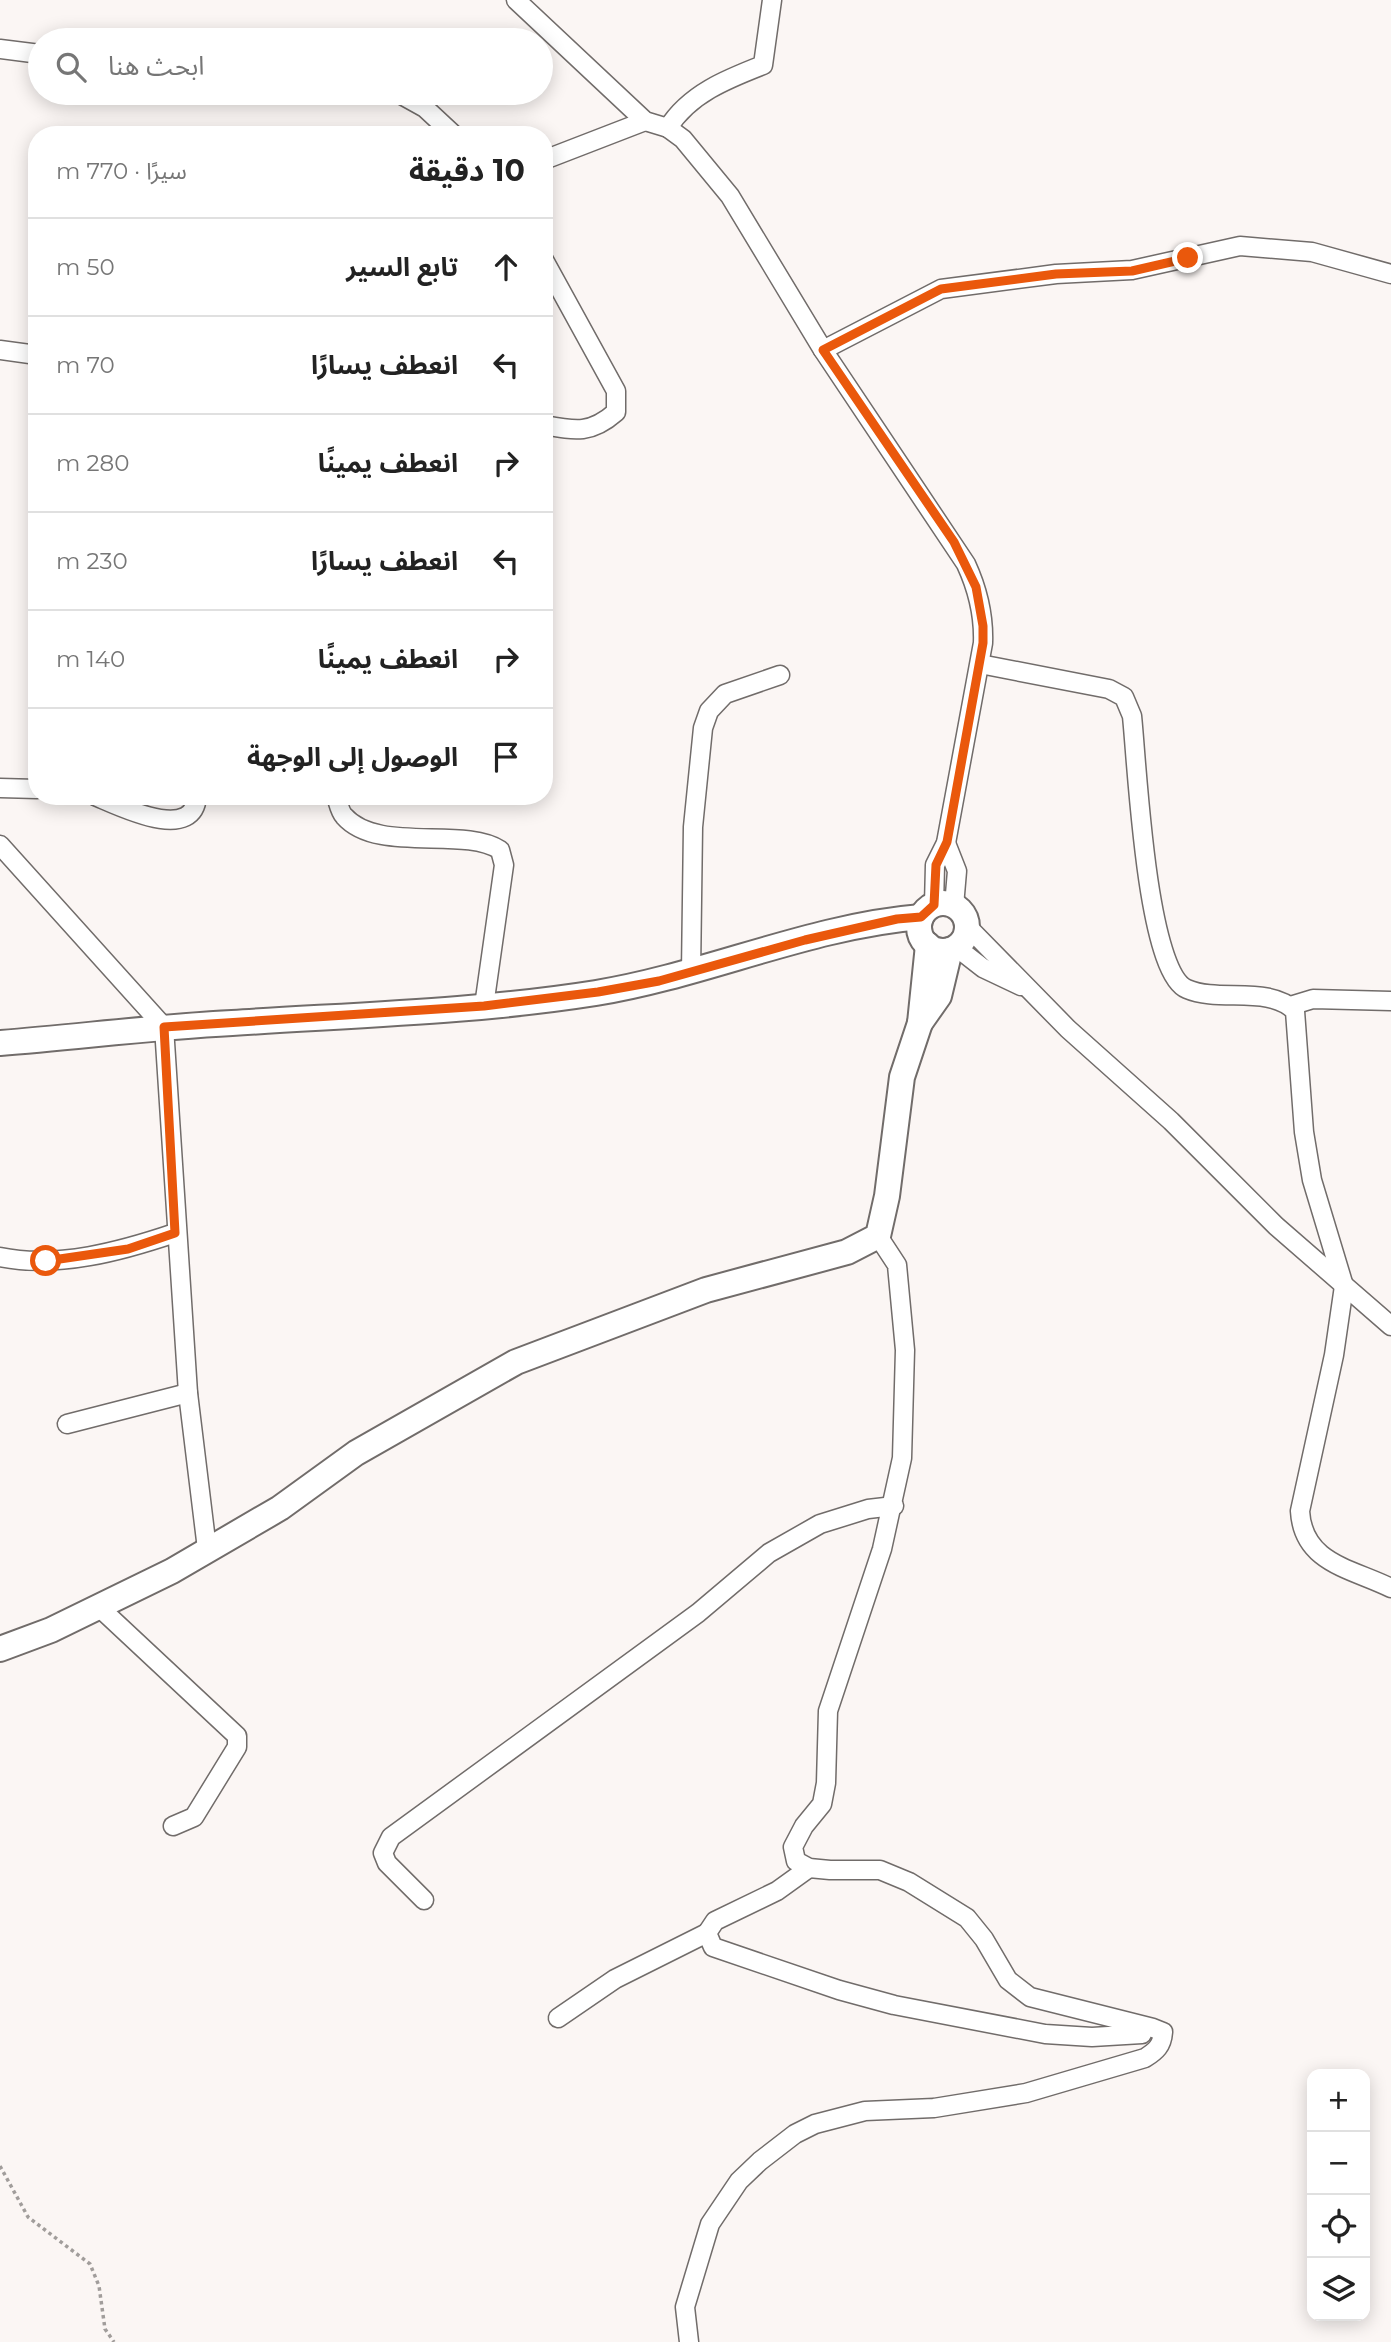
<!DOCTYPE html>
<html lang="ar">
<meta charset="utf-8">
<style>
:root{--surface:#fff;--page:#f2f2f2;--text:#222;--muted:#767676;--line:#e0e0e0}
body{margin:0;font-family:Montserrat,"Noto Sans Arabic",sans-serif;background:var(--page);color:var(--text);direction:rtl}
.controls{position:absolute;right:21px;bottom:21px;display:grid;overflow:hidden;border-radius:14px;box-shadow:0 4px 18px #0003}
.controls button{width:63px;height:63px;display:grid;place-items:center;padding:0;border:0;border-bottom:2px solid var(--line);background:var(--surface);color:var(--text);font:35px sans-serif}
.stop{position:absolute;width:21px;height:21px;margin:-16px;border:5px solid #ea580c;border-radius:50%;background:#fff}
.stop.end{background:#ea580c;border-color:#fff;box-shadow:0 2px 7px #0008}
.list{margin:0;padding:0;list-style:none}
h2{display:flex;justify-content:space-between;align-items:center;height:91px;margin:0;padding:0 28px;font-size:30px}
h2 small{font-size:23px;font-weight:400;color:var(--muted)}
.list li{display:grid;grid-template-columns:46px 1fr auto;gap:21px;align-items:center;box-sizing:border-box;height:98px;padding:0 28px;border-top:2px solid var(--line)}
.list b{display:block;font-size:26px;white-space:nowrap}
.list em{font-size:23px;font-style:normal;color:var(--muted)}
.icon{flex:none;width:38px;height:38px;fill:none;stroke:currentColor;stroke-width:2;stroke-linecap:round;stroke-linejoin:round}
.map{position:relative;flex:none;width:1391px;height:2342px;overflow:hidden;direction:ltr}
.search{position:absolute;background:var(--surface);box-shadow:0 4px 18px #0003;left:28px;top:28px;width:525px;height:77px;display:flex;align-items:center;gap:18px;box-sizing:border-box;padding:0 24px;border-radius:38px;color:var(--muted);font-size:26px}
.panel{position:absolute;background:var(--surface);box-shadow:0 4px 18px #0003;left:28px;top:126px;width:525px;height:679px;border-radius:28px;direction:rtl}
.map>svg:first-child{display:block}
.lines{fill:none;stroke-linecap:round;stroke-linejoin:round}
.street-casing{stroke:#716c6a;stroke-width:21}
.secondary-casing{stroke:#716c6a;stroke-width:28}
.path{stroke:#a19d9b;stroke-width:3.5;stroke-dasharray:3.5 3.5;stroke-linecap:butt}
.street{stroke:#fff;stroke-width:18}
.secondary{stroke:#fff;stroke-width:24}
.route{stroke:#ea580c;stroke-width:9}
</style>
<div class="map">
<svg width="1391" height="2342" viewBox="0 0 1391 2342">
<rect width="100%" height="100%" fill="#fbf6f4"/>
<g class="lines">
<defs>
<g id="street">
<path d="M516,0L645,121L668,128L683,139L730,196L823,350L966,564C978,590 984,615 983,643L946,843L935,865L934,905"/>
<polyline points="0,49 40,54"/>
<polyline points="398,93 425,108 454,135"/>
<path d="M668,128C689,94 727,79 763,65L772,0"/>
<polyline points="544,160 645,121"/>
<path d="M544,260L616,391V412C591,434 576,431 544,425"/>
<polyline points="0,350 37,355"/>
<polyline points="823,350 941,289 1056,274 1132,270 1240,246 1312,252 1391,274"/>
<path d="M980,664L1109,689L1124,697L1132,716C1137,762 1146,972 1187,989C1219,1003 1269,985 1295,1011L1304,1132L1312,1180L1344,1286L1334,1355L1300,1511C1303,1563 1350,1568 1391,1588"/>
<polyline points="0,788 37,789"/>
<path d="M95,796C119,806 194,844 197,796"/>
<path d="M336,796C338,802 340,812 344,816C377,854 463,826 500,850L504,865L484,1006"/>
<polyline points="946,843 957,871 954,906"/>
<polyline points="0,845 164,1027 188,1393 207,1549"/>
<polyline points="967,926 1068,1029 1171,1121 1276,1226 1391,1326"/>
<polyline points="956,947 983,968 1021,986"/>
<polyline points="691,972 693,827 703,728 709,711 725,694 780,675"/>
<polyline points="1290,1006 1313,999 1391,1001"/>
<path d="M0,1257C57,1269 122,1251 175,1233"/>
<polyline points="67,1424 188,1393"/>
<polyline points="100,1608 237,1736 237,1747 194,1817 173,1826"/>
<polyline points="809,1868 777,1891 715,1921 707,1933 713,1947 839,1990 894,2005 1045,2034 1092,2037 1142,2034"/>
<polyline points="424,1900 387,1863 383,1853 391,1837 698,1613 769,1553 820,1524 868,1509 894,1506"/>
<polyline points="558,2018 615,1979 707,1933"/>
<path d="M689,2342L685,2307L710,2224L739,2181L760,2161L795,2134L815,2124L865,2111L934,2108L1026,2093L1145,2058C1156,2051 1162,2046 1163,2032L1153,2028L1030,1997L1008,1980L984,1939L967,1918L909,1882L880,1870H830L809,1868L796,1861L793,1847L804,1826L822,1804L826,1783L828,1711L882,1549L902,1458L905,1350L897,1265L878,1236"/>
</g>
<g id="secondary">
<circle cx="943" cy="927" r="24"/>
<polyline points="920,1023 928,945"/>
<path d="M0,1043C77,1037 155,1027 232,1023C353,1015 476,1012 596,993C706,975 810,926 921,917"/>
<polyline points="0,1649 51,1630 172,1571 280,1508 356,1453 516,1362 706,1290 847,1252 878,1236 887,1196 902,1077 920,1023 939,996 950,950"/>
</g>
</defs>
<use href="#street" class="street-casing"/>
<use href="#secondary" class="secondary-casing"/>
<polyline class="path" points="0,2166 28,2217 90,2264 99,2286 105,2329 114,2342"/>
<use href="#street" class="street"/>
<use href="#secondary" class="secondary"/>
</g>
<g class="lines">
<polyline class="route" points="46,1261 128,1249 175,1233 164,1027 484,1006 598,992 659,981 805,940 897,919 921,917 934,905 936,865 947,842 983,643 983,626 976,587 954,542 823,350 941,289 1056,274 1132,271 1188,258"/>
</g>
</svg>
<div class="controls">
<button>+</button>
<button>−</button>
<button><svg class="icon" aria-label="locate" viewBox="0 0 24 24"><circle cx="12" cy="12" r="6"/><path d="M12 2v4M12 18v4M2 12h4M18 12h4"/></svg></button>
<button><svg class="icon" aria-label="layers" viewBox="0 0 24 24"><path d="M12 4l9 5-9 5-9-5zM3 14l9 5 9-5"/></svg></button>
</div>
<div class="stop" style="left:46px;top:1261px"></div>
<div class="stop end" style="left:1188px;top:258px"></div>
<div class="search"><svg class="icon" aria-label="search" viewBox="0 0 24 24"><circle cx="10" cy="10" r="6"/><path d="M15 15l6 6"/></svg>ابحث هنا</div>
<section class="panel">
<h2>10 دقيقة<small>سيرًا · 770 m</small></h2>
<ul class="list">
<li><svg class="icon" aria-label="ahead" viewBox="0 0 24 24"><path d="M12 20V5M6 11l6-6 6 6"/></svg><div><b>تابع السير</b></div><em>50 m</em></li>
<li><svg class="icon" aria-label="left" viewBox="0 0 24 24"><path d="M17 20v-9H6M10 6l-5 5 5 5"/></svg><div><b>انعطف يسارًا</b></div><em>70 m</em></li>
<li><svg class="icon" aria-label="right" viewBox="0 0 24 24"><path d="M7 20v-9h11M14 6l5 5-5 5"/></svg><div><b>انعطف يمينًا</b></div><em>280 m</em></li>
<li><svg class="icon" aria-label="left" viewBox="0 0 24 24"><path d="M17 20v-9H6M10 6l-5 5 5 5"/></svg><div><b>انعطف يسارًا</b></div><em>230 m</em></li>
<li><svg class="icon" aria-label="right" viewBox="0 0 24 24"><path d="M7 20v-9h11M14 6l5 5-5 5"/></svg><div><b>انعطف يمينًا</b></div><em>140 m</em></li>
<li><svg class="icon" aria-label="arrive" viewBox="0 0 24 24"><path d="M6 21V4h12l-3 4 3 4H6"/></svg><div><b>الوصول إلى الوجهة</b></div></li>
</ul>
</section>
</div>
